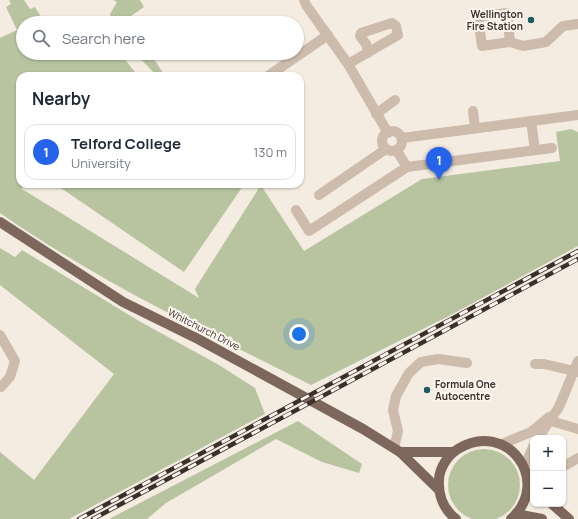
<!DOCTYPE html>
<meta charset="utf-8">
<style>
:root{--surface:#fff;--page:#f6f6f7;--text:#1f2937;--muted:#747a83;--line:#e0e1e3;--accent:#2563eb}
body{margin:0;font-family:Manrope,sans-serif;background:var(--page);color:var(--text)}
.controls{position:absolute;right:12px;bottom:12px;display:grid;overflow:hidden;border-radius:8px;box-shadow:0 1px 3px #0004}
.controls button{width:36px;height:36px;display:grid;place-items:center;padding:0;border:0;border-bottom:1px solid var(--line);background:var(--surface);color:var(--text);font:20px sans-serif}
.you{position:absolute;left:299px;top:334px;width:14px;height:14px;margin:-10px;border:3px solid #fff;border-radius:50%;background:#1a73e8;box-shadow:0 0 0 6px #1a73e833}
.badge{display:grid;place-items:center;width:26px;height:26px;border-radius:50%;background:var(--accent);color:#fff;font-size:13px;font-weight:700}
.pin{position:absolute;translate:-50% -33px;filter:drop-shadow(0 1px 2px #0008)}
.pin::after{content:'';position:absolute;top:21px;width:14px;height:12px;background:inherit;clip-path:polygon(0 0,100% 0,50% 100%)}
.list{margin:0;padding:0;list-style:none}
h2{display:flex;justify-content:space-between;align-items:center;height:52px;margin:0;padding:0 16px;font-size:17px}
h2 small{font-size:13px;font-weight:400;color:var(--muted)}
.list li{display:grid;grid-template-columns:26px 1fr auto;gap:12px;align-items:center;box-sizing:border-box;height:56px;margin:0 8px 8px;padding:0 8px;border:1px solid var(--line);border-radius:12px}
.list b{display:block;font-size:15px;white-space:nowrap}
.list p{margin:0;font-size:13px;white-space:nowrap;color:var(--muted)}
.list em{font-size:13px;font-style:normal;color:var(--muted)}
.icon{flex:none;width:22px;height:22px;fill:none;stroke:currentColor;stroke-width:2;stroke-linecap:round;stroke-linejoin:round}
.map{position:relative;flex:none;width:578px;height:519px;overflow:hidden}
.search{position:absolute;background:var(--surface);box-shadow:0 1px 3px #0004;left:16px;top:16px;width:288px;height:44px;display:flex;align-items:center;gap:10px;box-sizing:border-box;padding:0 14px;border-radius:22px;color:var(--muted);font-size:15px}
.panel{position:absolute;background:var(--surface);box-shadow:0 1px 3px #0004;left:16px;top:72px;width:288px;height:116px;border-radius:12px}
.map>svg:first-child{display:block}
.green{fill:#b8c4a0}
.lines{fill:none;stroke-linecap:round;stroke-linejoin:round}
.minor{stroke:#cdbbac;stroke-width:10}
.major{stroke:#7d675c;stroke-width:10}
.rail-casing{stroke:#3b302b;stroke-width:4.5}
.rail{stroke:#fbf5ee;stroke-width:3;stroke-dasharray:9;stroke-linecap:butt}
.poi-dot{fill:#1f5a5e;stroke:#fbf5ee;stroke-width:1.5}
.labels{text-anchor:middle;stroke-width:4;stroke-linejoin:round;paint-order:stroke}
.poi-label{font-size:10px;font-weight:bold;fill:#3b302b;stroke:#fbf5ee;text-anchor:end}
.street-label{font-size:10px;fill:#3b302b;stroke:#fbf5ee}
</style>
<div class="map">
<svg width="578" height="519" viewBox="0 0 578 519">
<rect width="100%" height="100%" fill="#f4ebe1"/>
<g class="green">
<path d="M9,0H24L30,9L35,7L45,23H23V53H120L138,76H20V184H23L22,189L199,298L195,289L259,188L254,184H260L304,251L422,179L560,161L556,132L571,129L578,132V246L449,316L311,385C205,332 98,281 0,213V38L17,30L6,7L11,4Z"/>
<polygon points="113,0 140,0 144,7 128,18 131,23 112,23 110,14 117,2"/>
<polygon points="135,53 150,53 165,76 157,76"/>
<polygon points="55,184 240,184 243,186 184,272"/>
<polygon points="0,248 15,257 22,250 139,321 219,365 255,388 265,414 69,519 0,519 0,452 34,480 114,374 0,285"/>
<polygon points="298,421 362,464 359,473 322,462 276,439 166,503 147,519 109,519"/>
<circle cx="484" cy="485" r="36"/>
</g>
<g class="lines">
<g class="minor">
<polyline points="304,0 306,5 348,64 388,133"/>
<polyline points="510,42 507,13 478,17 482,46 510,42 523,46 546,42 563,26 578,24"/>
<polyline points="348,64 398,35 396,26 392,23 361,33 360,36 366,44 368,53"/>
<polyline points="268,76 328,35"/>
<polyline points="473,111 475,128"/>
<polyline points="376,114 395,100"/>
<polyline points="531,121 535,150"/>
<circle cx="392" cy="141" r="10"/>
<polyline points="402,138 578,115"/>
<polyline points="407,167 552,148"/>
<polyline points="319,195 386,149"/>
<polyline points="296,210 309,231 407,167 397,151"/>
<polyline points="0,335 15,361 10,377 1,387"/>
<polyline points="535,364 544,364 578,372"/>
<polyline points="551,421 578,429"/>
<polyline points="538,438 559,407 578,361"/>
<polyline points="502,444 531,432 549,417"/>
<polyline points="394,448 398,431 393,410 396,396 409,373 421,362 438,359 467,363"/>
<polyline points="566,465 578,458"/>
<polyline points="524,467 533,447"/>
</g>
<g class="major">
<polyline points="0,222 123,302 198,339 363,429 400,452 439,490"/>
<polyline points="400,452 452,452"/>
<polyline points="552,504 569,519"/>
<polyline points="516,514 542,519"/>
<path d="M456,519C443,509 438,494 439,479C440,467 448,455 458,449C507,419 553,481 511,519"/>
</g>
<defs>
<g id="rail">
<polyline points="79,519 578,251"/>
<polyline points="93,519 578,259"/>
</g>
</defs>
<use href="#rail" class="rail-casing"/>
<use href="#rail" class="rail"/>
</g>
<g class="poi-dot">
<circle cx="531" cy="20" r="4"/>
<circle cx="427" cy="390" r="4"/>
</g>
<g class="labels">
<g class="poi-label">
<text x="523" y="18">Wellington<tspan x="523" dy="12">Fire Station</tspan></text>
<text x="435" y="388" text-anchor="start">Formula One<tspan x="435" dy="12">Autocentre</tspan></text>
</g>
<g class="street-label">
<text transform="translate(204 329) rotate(27)" y="4">Whitchurch Drive</text>
</g>
</g>
</svg>
<div class="controls">
<button>+</button>
<button>−</button>
</div>
<div class="you"></div>
<div class="pin badge" style="left:439px;top:180px">1</div>
<div class="search"><svg class="icon" aria-label="search" viewBox="0 0 24 24"><circle cx="10" cy="10" r="6"/><path d="M15 15l6 6"/></svg>Search here</div>
<section class="panel">
<h2>Nearby<small></small></h2>
<ul class="list">
<li><span class="badge">1</span><div><b>Telford College</b><p>University</p></div><em>130 m</em></li>
</ul>
</section>
</div>
